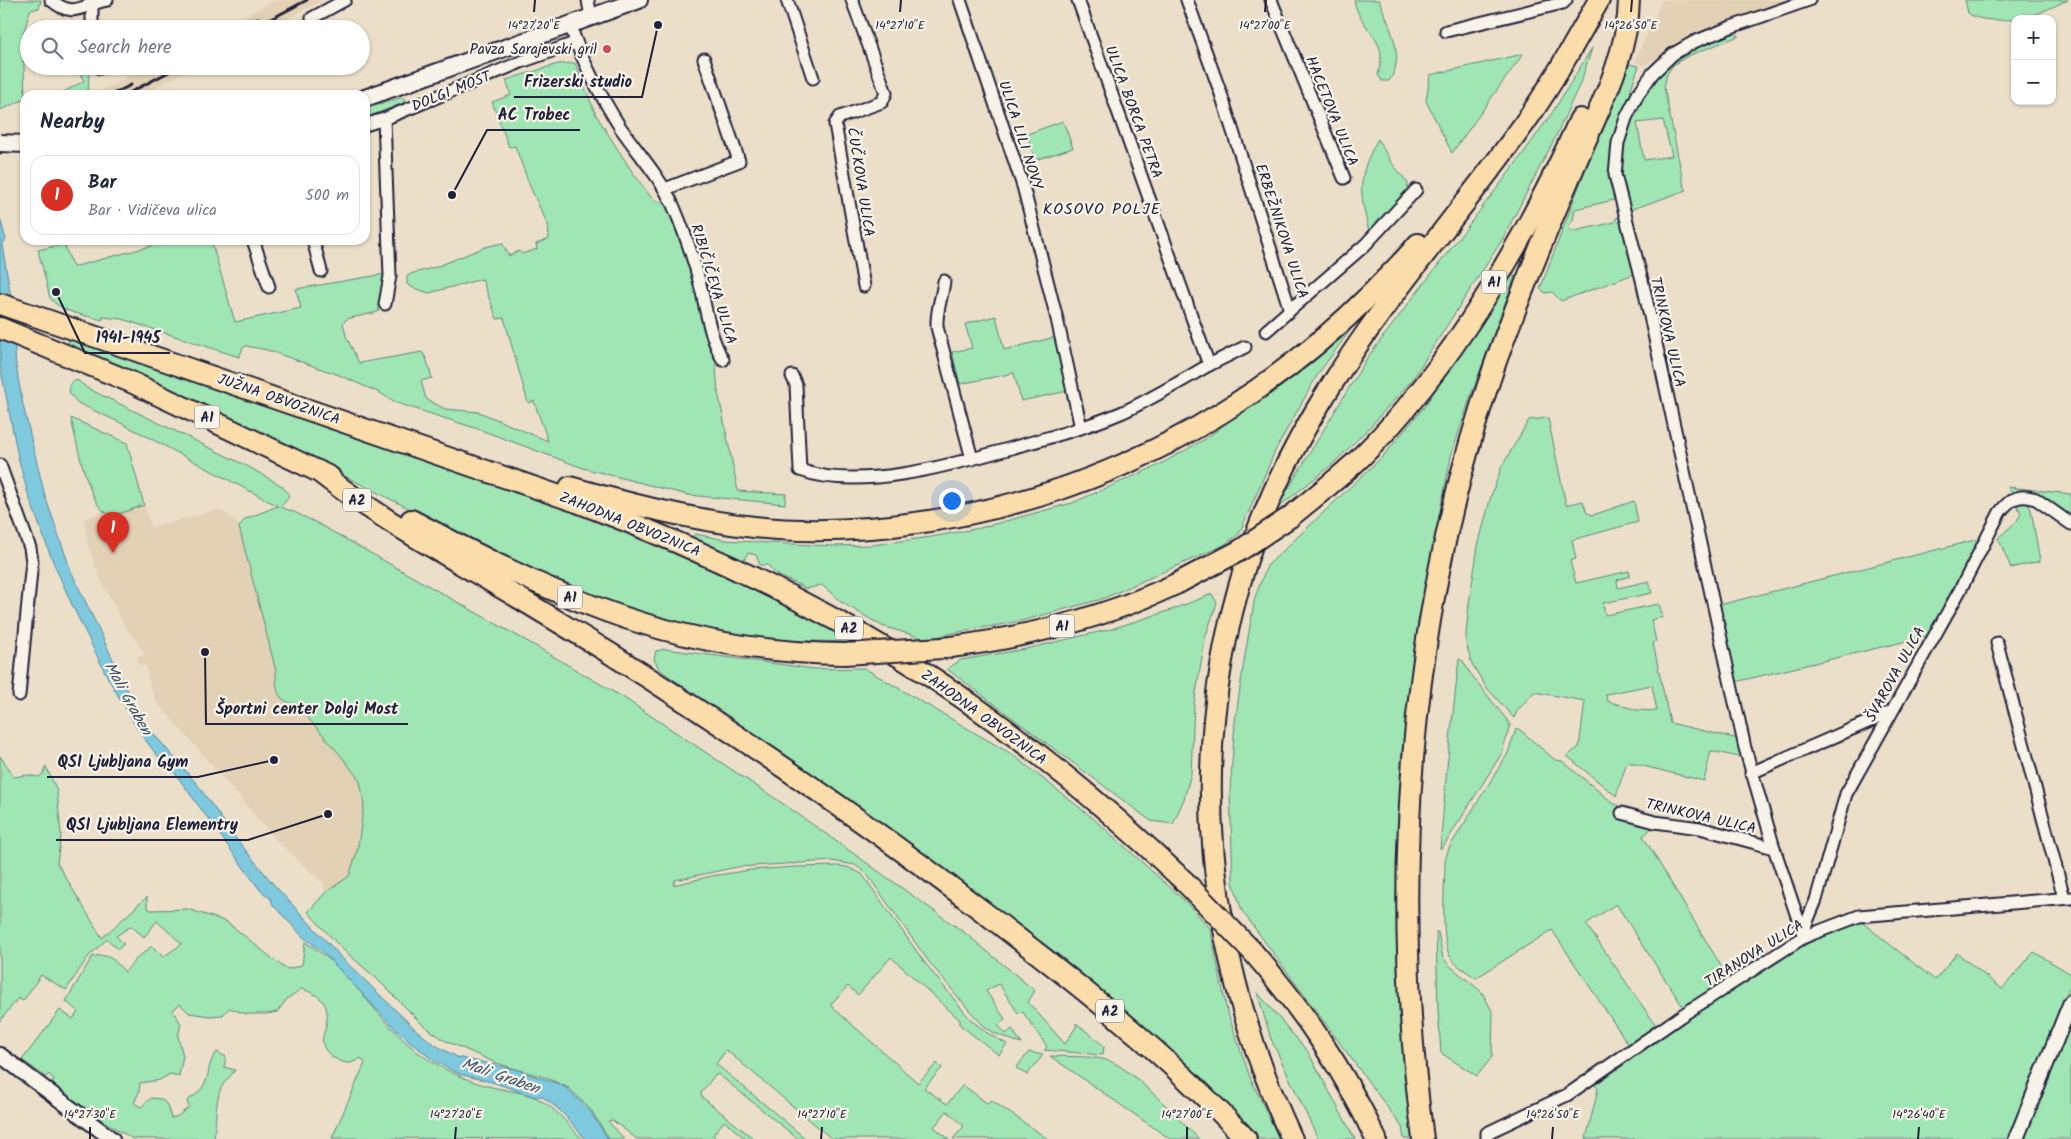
<!DOCTYPE html>
<meta charset="utf-8">
<style>
:root{--surface:#fff;--page:#f2f2f3;--text:#1f2937;--muted:#747a83;--line:#e0e1e3;--accent:#d93025}
body{margin:0;font-family:Kalam,sans-serif;background:var(--page);color:var(--text)}
.controls{position:absolute;right:15px;top:15px;display:grid;overflow:hidden;border-radius:10px;box-shadow:0 1px 4px #0004}
.controls button{width:45px;height:45px;display:grid;place-items:center;padding:0;border:0;border-bottom:1px solid var(--line);background:var(--surface);color:var(--text);font:25px sans-serif}
.you{position:absolute;left:951px;top:500px;width:18px;height:18px;margin:-12px;border:4px solid #fff;border-radius:50%;background:#1a73e8;box-shadow:0 0 0 8px #1a73e833}
.badge{display:grid;place-items:center;width:32px;height:32px;border-radius:50%;background:var(--accent);color:#fff;font-size:16px;font-weight:700}
.pin{position:absolute;translate:-50% -41px;filter:drop-shadow(0 1px 2px #0008)}
.pin::after{content:'';position:absolute;top:26px;width:18px;height:15px;background:inherit;clip-path:polygon(0 0,100% 0,50% 100%)}
.list{margin:0;padding:0;list-style:none}
h2{display:flex;justify-content:space-between;align-items:center;height:65px;margin:0;padding:0 20px;font-size:21px}
h2 small{font-size:16px;font-weight:400;color:var(--muted)}
.list li{display:grid;grid-template-columns:32px 1fr auto;gap:15px;align-items:center;box-sizing:border-box;height:80px;margin:0 10px 10px;padding:0 10px;border:1px solid var(--line);border-radius:15px}
.list b{display:block;font-size:19px;white-space:nowrap}
.list p{margin:0;font-size:16px;white-space:nowrap;color:var(--muted)}
.list em{font-size:16px;font-style:normal;color:var(--muted)}
.icon{flex:none;width:28px;height:28px;fill:none;stroke:currentColor;stroke-width:2;stroke-linecap:round;stroke-linejoin:round}
.map{position:relative;flex:none;width:2071px;height:1139px;overflow:hidden}
.search{position:absolute;background:var(--surface);box-shadow:0 1px 4px #0004;left:20px;top:20px;width:350px;height:55px;display:flex;align-items:center;gap:12px;box-sizing:border-box;padding:0 18px;border-radius:28px;color:var(--muted);font-size:19px}
.panel{position:absolute;background:var(--surface);box-shadow:0 1px 4px #0004;left:20px;top:90px;width:350px;height:155px;border-radius:15px}
.map>svg:first-child{display:block}
.built{fill:#e3d1b5}
.green{fill:#9fe6b4;stroke:#608478;fill-rule:evenodd}
.water{fill:#7ec9de;stroke:#59869d}
.lines{fill:none;stroke-linecap:round;stroke-linejoin:round}
.minor-casing{stroke:#22223b;stroke-width:15}
.tertiary-casing{stroke:#22223b;stroke-width:18}
.secondary-casing{stroke:#22223b;stroke-width:20}
.motorway-casing{stroke:#22223b;stroke-width:24}
.minor{stroke:#f7f3e8;stroke-width:11}
.tertiary{stroke:#f7f3e8;stroke-width:14}
.secondary{stroke:#f7f3e8;stroke-width:16}
.motorway{stroke:#fbddab;stroke-width:20}
.rail{stroke:#22223b;stroke-width:3}
.secondary-bridge-casing{stroke:#22223b;stroke-width:20;stroke-linecap:butt}
.motorway-bridge-casing{stroke:#22223b;stroke-width:24;stroke-linecap:butt}
.secondary-bridge{stroke:#f7f3e8;stroke-width:16}
.motorway-bridge{stroke:#fbddab;stroke-width:20}
.ticks{fill:none;stroke:#22223b;stroke-width:2}
.poi-dot{fill:#d1495b;stroke:#f7f3e8;stroke-width:2}
.labels{text-anchor:middle;stroke-width:4.5;stroke-linejoin:round;paint-order:stroke}
.shield{fill:#f7f3e8;stroke:#62616f;stroke-width:1}
.shield-label{font-size:14px;font-weight:bold;fill:#22223b}
.poi-label{font-size:15px;fill:#22223b;stroke:#f7f3e8;text-anchor:end}
.street-label{font-size:15px;fill:#22223b;stroke:#f7f3e8}
.neighbourhood-label{font-size:16px;letter-spacing:1px;fill:#22223b;stroke:#f7f3e8}
.water-label{font-size:16px;font-style:italic;fill:#3e546c;stroke:#f7f3e8}
.ticks-label{font-size:12px;text-anchor:middle;fill:#22223b;stroke:#f7f3e8;stroke-width:4.5;stroke-linejoin:round;paint-order:stroke}
.leader{fill:none;stroke:#22223b;stroke-width:2}
.callout-dot{fill:#22223b;stroke:#f7f3e8;stroke-width:2}
.callout-label{font-size:16px;text-anchor:middle;font-weight:bold;fill:#22223b;stroke:#f7f3e8;stroke-width:4.5;stroke-linejoin:round;paint-order:stroke}
</style>
<div class="map">
<svg width="2071" height="1139" viewBox="0 0 2071 1139">
<rect width="100%" height="100%" fill="#ebdfca"/>
<filter id="ink" filterUnits="userSpaceOnUse"><feTurbulence type="fractalNoise" baseFrequency=".02" numOctaves="2"/><feDisplacementMap in="SourceGraphic" scale="10" xChannelSelector="R" yChannelSelector="G"/><feConvolveMatrix kernelMatrix="1 2 1 2 8 2 1 2 1" color-interpolation-filters="sRGB"/></filter>
<g filter="url(#ink)">
<g class="built">
<polygon points="275,0 323,0 268,29 220,29"/>
<polygon points="1662,0 1795,0 1701,36 1643,65 1635,61"/>
<polygon points="148,66 196,66 141,95 94,95"/>
<polygon points="144,505 151,527 218,510 229,515 239,527 276,671 276,682 286,703 296,704 342,757 360,781 364,804 357,852 349,876 325,893 324,884 278,842 156,701 150,686 146,664 139,666 137,656 146,655 125,626 99,577 88,546 84,519 103,511 115,514"/>
</g>
<g class="green">
<polygon points="0,0 41,0 39,8 30,10 23,35 25,99 0,110"/>
<path d="M1354,0H1379C1388,23 1407,58 1389,81H1382L1378,75C1380,66 1383,55 1379,46C1372,31 1357,19 1354,0Z"/>
<path d="M1965,0H2068C2056,5 2043,12 2031,16C2015,20 1982,24 1968,13Z"/>
<path d="M1732,31L1739,36L1688,56L1673,65L1667,74L1664,87L1684,186L1687,190L1630,210C1627,194 1622,177 1621,161C1619,126 1648,76 1677,57C1694,45 1714,39 1732,31ZM1663,120L1672,156L1644,160L1637,123Z"/>
<polygon points="1592,48 1582,79 1556,136 1502,240 1412,380 1369,428 1333,464 1276,509 1367,358 1520,158 1552,113"/>
<polygon points="1523,54 1452,153 1426,101 1430,75"/>
<path d="M575,63L596,115L631,170L650,196L657,202H663L675,221L692,275L707,337L715,356L718,392L738,491L786,494L785,504L688,495L583,468L478,429L397,403L380,393L339,375L267,350L246,346L243,348L239,357L122,319L103,317L102,320C86,315 61,313 50,298L38,250L64,244L73,267L173,240H211L235,322L301,308L296,289L385,274L382,301L378,312L347,319L343,323L346,336L359,363L422,352L426,358L432,378L421,381L426,399L445,409L479,412L548,441L534,401L528,403L504,318L497,319L482,279L429,293L411,287L407,284V277L410,274L436,267L485,247L502,243L509,256L519,251L522,254L537,249L536,244L549,239L548,225L531,189L515,146L509,147L492,102L511,95L506,80L558,64Z"/>
<polygon points="1628,64 1639,66 1630,91 1634,93 1621,121 1614,200 1575,209 1573,221 1569,224 1570,232 1615,222 1616,218 1622,217 1637,273 1561,301 1552,292 1546,293 1540,289 1597,139"/>
<polygon points="88,70 89,72 88,95 58,95 84,81 80,74"/>
<polygon points="400,98 404,98 405,101 401,104 365,118 365,109"/>
<polygon points="1063,121 1073,148 1035,160 1027,134"/>
<path d="M1378,139L1391,162L1408,183L1407,192L1369,231C1359,191 1357,176 1378,139Z"/>
<polygon points="1515,276 1469,401 1451,456 1416,638 1405,762 1398,901 1399,984 1416,1139 1404,1139 1402,1127 1242,911 1233,882 1230,792 1235,722 1245,655 1255,597 1267,566 1383,456 1424,407 1508,277"/>
<polygon points="996,316 1004,350 1055,337 1068,391 1021,401 1014,373 960,384 952,352 972,348 965,324"/>
<path d="M1359,318L1318,374L1276,449L1239,534L1224,545L1102,599L1021,621L948,634L929,640L882,626L841,602L822,585L806,589C793,580 777,579 768,565H760L756,555L748,553L743,561L692,537L695,534L726,540L770,543L834,546L872,545L931,537L980,528L1072,503L1159,465L1207,438Z"/>
<polygon points="69,338 505,485 677,550 782,599 856,642 767,640 705,628 629,610 509,559 214,410 68,345"/>
<path d="M77,380L87,388L249,467L282,486L289,495L286,501L280,507L294,512L317,523L539,648L624,698L788,807L878,871L965,933L1035,991L1028,1002L1065,1044L1076,1027V1023L1104,1046L1103,1055L1044,1050L1047,1047L1023,1012L1018,1013L999,984L986,991L1005,1019L998,1025L1006,1034L1012,1029L1022,1044L994,1033L985,1027L969,1010L929,962L866,873L855,865L832,861L737,867L675,880L673,885L712,876L750,870L796,867L838,866L847,867L862,874L925,963L970,1019L987,1033L1007,1044L999,1055L960,1025V1020L891,957L858,995L848,986L830,1005L918,1083L937,1063L942,1068L924,1088L947,1104L963,1085L988,1104L991,1100L1048,1139H953L964,1126L947,1111L934,1127L949,1139H832L726,1050L716,1064L806,1139H798L718,1074L714,1076L701,1093L702,1097L754,1139H746L724,1121L713,1135L717,1139H637L612,1120L608,1121L624,1139H609L591,1110L569,1088L547,1078L496,1063L444,1040L423,1025L376,978L341,948L308,912L325,893L349,876L357,852L364,804L360,781L342,757L296,704C276,702 276,688 276,671L239,527L245,519L278,506L123,424L78,403L70,394L69,386L72,381Z"/>
<path d="M71,418L127,443L144,505C134,508 118,517 107,513C89,507 75,436 71,418Z"/>
<path d="M1548,418L1566,505L1583,501L1587,513L1593,515L1634,501L1638,522L1572,540L1576,559L1570,561L1576,583L1629,571L1630,576L1617,580L1618,588L1649,581L1652,593L1603,603L1605,615L1659,604L1663,617L1651,620L1656,641L1653,643L1670,723L1739,739L1744,758L1711,751L1704,781L1627,762L1616,796L1567,756L1579,747L1585,701L1534,692L1517,711L1514,718L1486,687L1472,664L1466,643V634L1469,603L1478,546L1491,496L1502,466L1529,420ZM1652,685L1657,711L1637,710L1607,701L1606,694Z"/>
<polygon points="2008,487 2071,494 2071,520 2014,495"/>
<polygon points="2027,501 2031,510 2040,561 2011,568 1998,538 2016,522 2021,514 2016,502"/>
<polygon points="1983,538 1932,635 1735,682 1719,605"/>
<polygon points="1212,594 1217,603 1206,635 1194,704 1191,774 1184,799 1173,824 1151,821 947,669 961,660 1026,649 1111,629 1171,610"/>
<polygon points="665,649 815,669 864,668 1013,755 1094,819 1185,901 1210,928 1227,1011 1250,1077 1279,1139 1257,1139 1183,1064 1139,1022 1063,958 659,669 654,659 656,651"/>
<polygon points="1459,659 1463,661 1470,673 1510,724 1502,753 1443,847 1440,849 1447,767"/>
<path d="M1516,729H1519L1555,760L1562,761L1613,803L1649,821L1651,829L1643,836L1721,966L1727,981L1685,1010L1616,904L1586,924L1657,1027L1630,1047L1552,930L1476,978C1467,971 1456,967 1450,956C1440,939 1445,882 1445,860L1449,848L1508,753Z"/>
<path d="M0,756L14,777L26,775L39,777L43,774L46,766L57,791L61,835L57,863L102,938L147,897V906L150,910L188,909L227,922L283,967L289,969L302,965L305,942C355,971 380,1029 429,1060C449,1072 470,1082 492,1087C507,1091 527,1092 540,1100C557,1109 569,1126 582,1139L332,1138L365,1063L361,1058C358,1060 354,1062 350,1063C340,1064 325,1054 323,1044C321,1038 325,1032 326,1025C331,1004 320,994 301,989L287,999L277,1012L267,1014H246L229,1008L223,1015L210,1016L189,1013L180,1004L173,1010L181,1024L178,1036L183,1056L179,1076L170,1074L160,1080L140,1083L139,1092L134,1103L141,1107L151,1098L162,1099L167,1105L171,1118L178,1116L189,1107L187,1101C192,1097 199,1093 202,1088C211,1076 206,1064 217,1052L226,1057L224,1067L235,1070C231,1077 224,1081 221,1088C215,1102 216,1123 214,1139H133L97,1117L52,1084L54,1080L49,1074L46,1077L22,1060L60,1010L73,1019L78,1012L66,1001L92,957C109,952 115,961 125,972L136,959L152,946L163,957L182,944L157,921L144,937L131,926L116,936L124,944L118,949L107,939L88,957L66,990L41,975L23,1001L18,998L0,1021Z"/>
<path d="M1859,920L1935,980L1957,953L2002,989L2034,952L2071,974V983L2008,1139H1586L1598,1089L1595,1085C1681,1026 1762,959 1859,920Z"/>
<polygon points="1436,932 1438,932 1443,958 1450,966 1482,992 1493,1013 1492,1057 1477,1076 1441,1053 1438,1010"/>
<polygon points="1257,992 1308,1052 1355,1139 1318,1139 1271,1039"/>
<polygon points="2071,1021 2071,1139 2023,1139"/>
<polygon points="1029,1052 1043,1055 1027,1075 1016,1068"/>
<path d="M1050,1056C1068,1057 1096,1055 1112,1062C1138,1074 1177,1118 1199,1139H1170Z"/>
</g>
<path class="water" d="M0,218L6,240L2,245L11,297L16,366L23,405L45,496L71,571L135,706L146,725L197,784L234,836L275,886L342,958L415,1029L435,1045L457,1057L514,1069L559,1084L568,1089L590,1111L608,1139H585C570,1121 561,1109 541,1096L535,1097L495,1083L459,1074L433,1060L398,1032L321,950L303,937L273,905L271,899L260,890L174,772L156,754L140,733L109,680L73,607L51,557L28,494L18,457L0,365Z"/>
<g class="lines">
<defs>
<g id="minor">
<path d="M51,0C75,20 82,4 107,0"/>
<polyline points="92,0 92,29"/>
<polyline points="588,0 591,18"/>
<polyline points="787,0 813,78"/>
<polyline points="852,0 886,93 882,102 840,117 835,124 864,286"/>
<polyline points="960,0 1023,186 1057,319 1081,428"/>
<polyline points="1078,0 1209,365 1245,347"/>
<polyline points="1187,0 1221,94 1290,310 1365,245 1416,190"/>
<polyline points="1271,0 1344,178"/>
<polyline points="312,18 345,0"/>
<path d="M570,25C582,61 600,95 620,127C638,153 660,177 673,205C685,233 695,262 702,292C707,316 711,339 723,360"/>
<polyline points="1446,31 1563,3 1566,0"/>
<polyline points="99,66 100,68"/>
<polyline points="365,125 384,119"/>
<polyline points="665,189 739,161 704,59"/>
<polyline points="253,240 269,287"/>
<polyline points="313,240 321,271"/>
<path d="M944,281C942,299 936,309 937,327L972,459"/>
<polyline points="385,304 390,276 384,119 521,62 575,43"/>
<polyline points="1266,331 1290,310"/>
<path d="M792,376L796,385L800,470C860,492 955,464 1015,447C1051,437 1088,427 1123,412C1153,398 1181,381 1209,365"/>
<polyline points="0,465 30,548 32,561 19,695"/>
<polyline points="1997,643 2064,898"/>
<polyline points="1751,773 1891,712"/>
<polyline points="1622,813 1655,822 1700,828 1774,848"/>
<path d="M1804,936L1806,924L1816,900L1846,794L1959,592L2000,512C2010,499 2019,493 2036,499L2071,524"/>
<polyline points="1804,937 1774,848 1745,748 1642,280 1615,175 1618,143 1626,118 1638,94 1653,73 1673,54 1694,42 1731,27 1809,0"/>
<polyline points="1487,1139 1487,1133 1567,1095 1681,1016 1804,937 1859,916 2071,898"/>
</g>
<g id="tertiary">
<polyline points="0,1055 112,1139"/>
<polyline points="2016,1139 2071,1002"/>
</g>
<polyline id="secondary" points="365,98 639,0"/>
<g id="motorway">
<path d="M0,304L577,502C689,544 797,595 900,657C1002,720 1097,798 1184,881"/>
<polyline points="0,328 131,382 330,477"/>
<path d="M318,471C364,507 413,536 463,565C513,594 562,624 611,654C739,735 865,821 985,913C1077,983 1167,1054 1246,1139"/>
<path d="M570,487C630,504 692,520 754,527C810,533 868,530 923,522C1095,497 1251,415 1373,292C1388,276 1404,261 1418,244"/>
<path d="M1290,517C1313,498 1338,479 1360,458C1451,369 1528,235 1580,119"/>
<path d="M411,520C474,553 537,586 603,610C681,639 761,653 844,654"/>
<path d="M943,648C1024,638 1102,619 1176,584"/>
<path d="M1252,951C1303,1010 1343,1068 1376,1139"/>
<path d="M1292,1139C1206,955 1184,755 1247,560C1267,498 1297,439 1332,384C1389,293 1461,212 1524,124C1552,85 1575,42 1599,0"/>
<path d="M1423,1139C1389,880 1409,611 1495,364C1519,297 1546,232 1574,167C1596,114 1628,59 1629,0"/>
</g>
</defs>
<use href="#minor" class="minor-casing"/>
<use href="#tertiary" class="tertiary-casing"/>
<use href="#secondary" class="secondary-casing"/>
<use href="#motorway" class="motorway-casing"/>
<use href="#minor" class="minor"/>
<use href="#tertiary" class="tertiary"/>
<use href="#secondary" class="secondary"/>
<use href="#motorway" class="motorway"/>
<g class="rail">
<polyline points="238,29 258,18"/>
<polyline points="252,29 307,0"/>
<polyline points="111,95 131,85"/>
<polyline points="125,95 180,66"/>
<polyline points="0,153 25,140"/>
</g>
<defs>
<polyline id="secondary-bridge" points="0,143 25,144"/>
<g id="motorway-bridge">
<polyline points="1176,584 1239,551 1290,517"/>
<polyline points="844,654 943,648"/>
<polyline points="1184,881 1252,951"/>
</g>
</defs>
<use href="#secondary-bridge" class="secondary-bridge-casing"/>
<use href="#motorway-bridge" class="motorway-bridge-casing"/>
<use href="#secondary-bridge" class="secondary-bridge"/>
<use href="#motorway-bridge" class="motorway-bridge"/>
</g>
</g>
<path class="ticks" d="M534,12L535,0M900,12L901,0M1265,12L1266,0M1631,12L1632,0M90,1139V1127M455,1139L456,1127M821,1139L822,1127M1187,1139V1127M1552,1139L1553,1127M1918,1139L1919,1127"/>
<circle class="poi-dot" cx="607" cy="49" r="5"/>
<g class="labels">
<g class="shield">
<rect x="1481.5" y="270.5" width="25" height="23" rx="4"/>
<rect x="194.5" y="405.5" width="25" height="23" rx="4"/>
<rect x="343" y="488.5" width="28" height="23" rx="4"/>
<rect x="557.5" y="585.5" width="25" height="23" rx="4"/>
<rect x="1049.5" y="614.5" width="25" height="23" rx="4"/>
<rect x="835" y="616.5" width="28" height="23" rx="4"/>
<rect x="1096" y="999.5" width="28" height="23" rx="4"/>
</g>
<g class="shield-label">
<text x="1494" y="287">A1</text>
<text x="207" y="422">A1</text>
<text x="357" y="505">A2</text>
<text x="570" y="602">A1</text>
<text x="1062" y="631">A1</text>
<text x="849" y="633">A2</text>
<text x="1110" y="1016">A2</text>
</g>
<g class="poi-label">
<text x="597" y="54">Pavza Sarajevski gril</text>
</g>
<g class="street-label">
<text transform="translate(451 91) rotate(-22)" y="5">DOLGI MOST</text>
<text transform="translate(1332 111) rotate(68)" y="5">HACETOVA ULICA</text>
<text transform="translate(1134 112) rotate(70)" y="5">ULICA BORCA PETRA</text>
<text transform="translate(1021 135) rotate(72)" y="5">ULICA LILI NOVY</text>
<text transform="translate(861 182) rotate(81)" y="5">ČUČKOVA ULICA</text>
<text transform="translate(1282 231) rotate(72)" y="5">ERBEŽNIKOVA ULICA</text>
<text transform="translate(714 284) rotate(73)" y="5">RIBIČIČEVA ULICA</text>
<text transform="translate(1668 332) rotate(77)" y="5">TRINKOVA ULICA</text>
<text transform="translate(279 399) rotate(19)" y="5">JUŽNA OBVOZNICA</text>
<text transform="translate(630 524) rotate(22)" y="5">ZAHODNA OBVOZNICA</text>
<text transform="translate(1895 674) rotate(-61)" y="5">ŠVAROVA ULICA</text>
<text transform="translate(984 717) rotate(36)" y="5">ZAHODNA OBVOZNICA</text>
<text transform="translate(1701 816) rotate(13)" y="5">TRINKOVA ULICA</text>
<text transform="translate(1754 953) rotate(-32)" y="5">TIRANOVA ULICA</text>
</g>
<g class="neighbourhood-label">
<text x="1102" y="214">KOSOVO POLJE</text>
</g>
<g class="water-label">
<text transform="translate(129 698) rotate(61)" y="6">Mali Graben</text>
<text transform="translate(501 1075) rotate(19)" y="6">Mali Graben</text>
</g>
</g>
<g class="ticks-label">
<text x="534" y="29">14°27'20"E</text>
<text x="900" y="29">14°27'10"E</text>
<text x="1265" y="29">14°27'00"E</text>
<text x="1631" y="29">14°26'50"E</text>
<text x="90" y="1118">14°27'30"E</text>
<text x="456" y="1118">14°27'20"E</text>
<text x="822" y="1118">14°27'10"E</text>
<text x="1187" y="1118">14°27'00"E</text>
<text x="1553" y="1118">14°26'50"E</text>
<text x="1919" y="1118">14°26'40"E</text>
</g>
<path class="leader" d="M658 25L642 97H514M452 195L487 130H580M56 292L85 353H170M205 652L206 724H408M274 760L198 777H47M328 814L248 840H56"/>
<g class="callout-dot">
<circle cx="658" cy="25" r="5"/>
<circle cx="452" cy="195" r="5"/>
<circle cx="56" cy="292" r="5"/>
<circle cx="205" cy="652" r="5"/>
<circle cx="274" cy="760" r="5"/>
<circle cx="328" cy="814" r="5"/>
</g>
<g class="callout-label">
<text x="578" y="87">Frizerski studio</text>
<text x="534" y="120">AC Trobec</text>
<text x="128" y="343">1941-1945</text>
<text x="307" y="714">Športni center Dolgi Most</text>
<text x="123" y="767">QSI Ljubljana Gym</text>
<text x="152" y="830">QSI Ljubljana Elementry</text>
</g>
</svg>
<div class="controls">
<button>+</button>
<button>−</button>
</div>
<div class="you"></div>
<div class="pin badge" style="left:113px;top:553px">1</div>
<div class="search"><svg class="icon" aria-label="search" viewBox="0 0 24 24"><circle cx="10" cy="10" r="6"/><path d="M15 15l6 6"/></svg>Search here</div>
<section class="panel">
<h2>Nearby<small></small></h2>
<ul class="list">
<li><span class="badge">1</span><div><b>Bar</b><p>Bar · Vidičeva ulica</p></div><em>500 m</em></li>
</ul>
</section>
</div>
